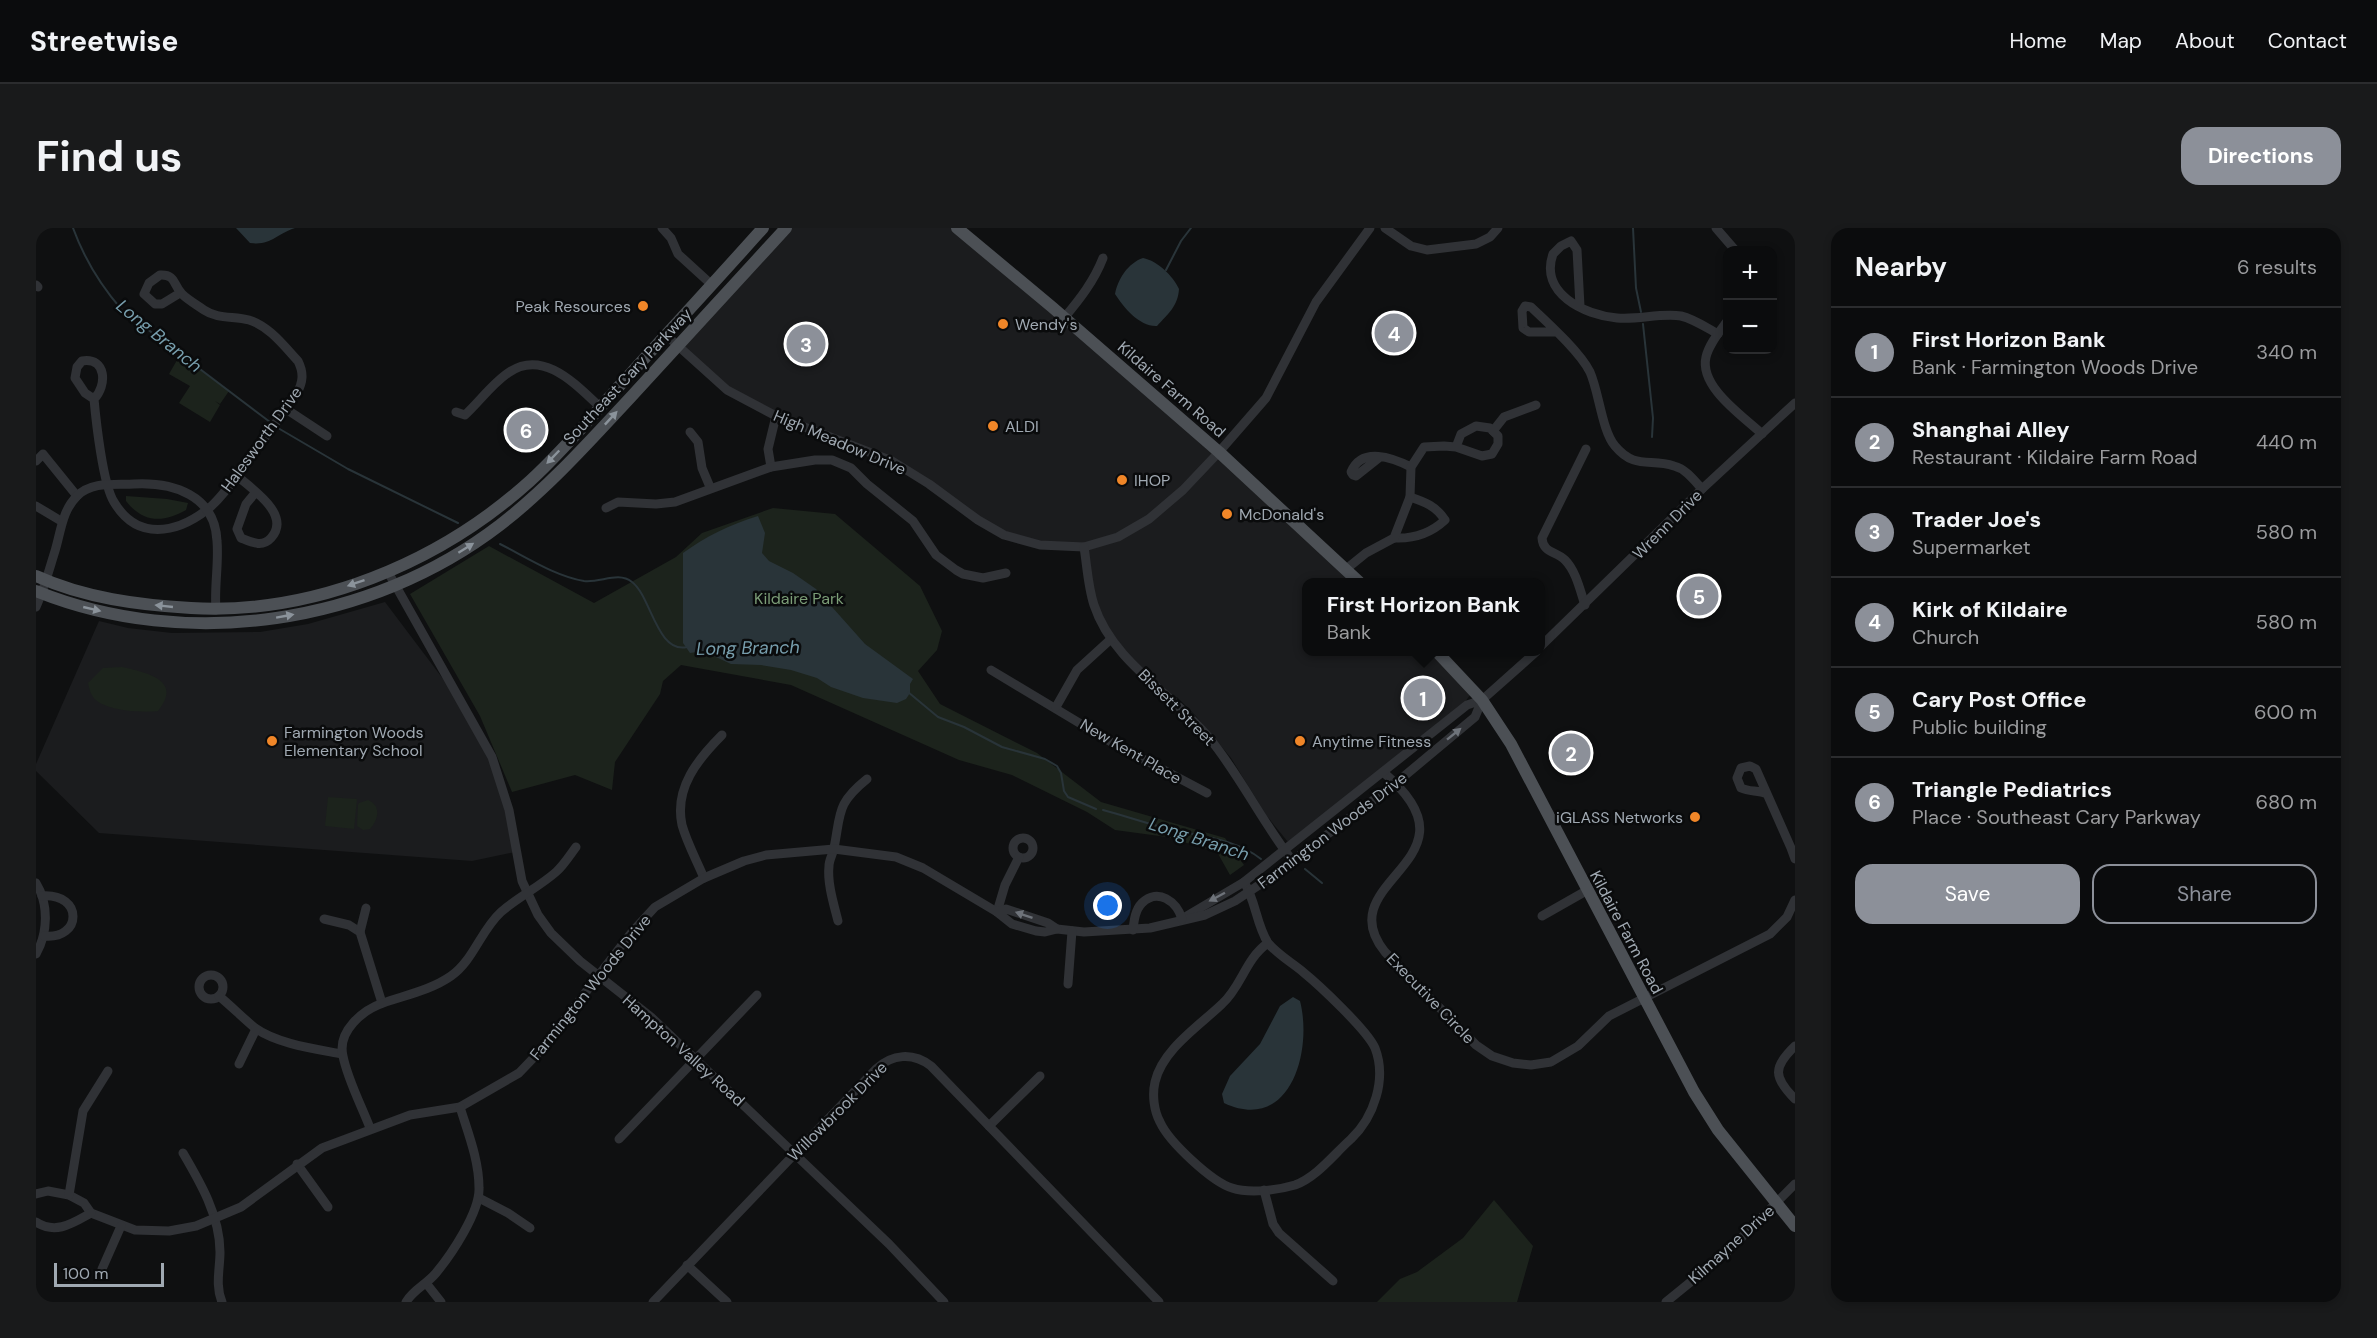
<!DOCTYPE html>
<meta charset="utf-8">
<style>
:root{--surface:#0b0c0d;--page:#191a1b;--text:#f1f3f6;--muted:#9a9b9d;--line:#2b2c2e;--accent:#8c9099}
body{margin:0;font-family:"DM Sans",sans-serif;background:var(--page);color:var(--text)}
.controls{position:absolute;right:18px;top:18px;display:grid;overflow:hidden;border-radius:12px;box-shadow:0 3px 9px #0003}
.controls button{width:54px;height:54px;display:grid;place-items:center;padding:0;border:0;border-bottom:2px solid var(--line);background:var(--surface);color:var(--text);font:30px sans-serif}
.scale{position:absolute;left:18px;bottom:15px;width:110px;box-sizing:border-box;padding-left:6px;border:3px solid #a0a9b2;border-top:0;font-size:16px;line-height:21px;white-space:nowrap;color:#a0a9b2;-webkit-text-stroke:4px #0a0b0c;paint-order:stroke}
.you{position:absolute;left:1072px;top:678px;width:21px;height:21px;margin:-15px;border:4px solid #fff;border-radius:50%;background:#1a73e8;box-shadow:0 0 0 9px #1a73e833}
.badge{display:grid;place-items:center;width:39px;height:39px;border-radius:50%;background:var(--accent);color:#fff;font-size:20px;font-weight:700}
.pin{position:absolute;translate:-50% -50%;border:3px solid #fff;box-shadow:0 2px 6px #0006}
.popup{position:absolute;left:1266px;top:350px;width:243px;height:78px;box-sizing:border-box;display:grid;place-content:center;border-radius:12px;background:var(--surface);filter:drop-shadow(0 2px 4px #0005);font-size:20px;white-space:nowrap;color:var(--muted)}
.popup b{font-size:22px;color:var(--text)}
.popup::after{content:'';position:absolute;left:50%;top:100%;margin-left:-12px;border:12px solid transparent;border-top-color:var(--surface)}
.list{margin:0;padding:0;list-style:none}
h2{display:flex;justify-content:space-between;align-items:center;height:78px;margin:0;padding:0 24px;font-size:26px}
h2 small{font-size:20px;font-weight:400;color:var(--muted)}
.list li{display:grid;grid-template-columns:39px 1fr auto;gap:18px;align-items:center;box-sizing:border-box;height:90px;padding:0 24px;border-top:2px solid var(--line)}
.list b{display:block;font-size:22px;white-space:nowrap}
.list p{margin:0;font-size:20px;white-space:nowrap;color:var(--muted)}
.list em{font-size:20px;font-style:normal;color:var(--muted)}
.actions{display:flex;gap:12px;padding:18px 24px}
.actions a{flex:1;padding:14px 0;border:2px solid var(--accent);border-radius:18px;text-align:center;font-size:21px;color:var(--accent)}
.actions .main{background:var(--accent);color:#fff}
.map{position:relative;flex:none;width:1759px;height:1074px;overflow:hidden;border-radius:18px}
header{display:flex;align-items:center;gap:36px;box-sizing:border-box;height:84px;padding:0 30px;background:var(--surface);border-bottom:2px solid var(--line)}
header strong{font-size:28px}
nav{display:flex;gap:33px;margin-inline-start:auto;font-size:21px}
.intro{display:flex;align-items:center;justify-content:space-between;box-sizing:border-box;height:144px;padding:0 36px}
h1{margin:0;font-size:42px}
.button{padding:15px 27px;border-radius:18px;background:var(--accent);color:#fff;font-size:21px;font-weight:700}
main{display:flex;gap:36px;padding:0 36px}
aside{flex:1;background:var(--surface);border-radius:18px;box-shadow:0 3px 9px #0003}
.map>svg:first-child{display:block}
.built{fill:#1b1c1e}
.green{fill:#1c231c}
.water{fill:#293439}
.lines{fill:none;stroke-linecap:round;stroke-linejoin:round}
.stream{stroke:#293439;stroke-width:2}
.minor{stroke:#303236;stroke-width:9}
.major{stroke:#4c5055;stroke-width:12}
.oneway{fill:#8b939b}
.oneway2{fill:#6e737a}
.poi-dot{fill:#f08628;stroke:#0a0b0c;stroke-width:2}
.labels{text-anchor:middle;stroke-width:5;stroke-linejoin:round;paint-order:stroke}
.poi-label{font-size:16px;fill:#a0a9b2;stroke:#0a0b0c;text-anchor:start}
.street-label{font-size:16px;fill:#a0a9b2;stroke:#0a0b0c}
.park-label{font-size:16px;fill:#7c9d77;stroke:#0a0b0c}
.water-label{font-size:18px;font-style:italic;fill:#779ead;stroke:#0a0b0c}
</style>
<header>
<strong>Streetwise</strong>
<nav><a>Home</a><a>Map</a><a>About</a><a>Contact</a></nav>
</header>
<div class="intro"><h1>Find us</h1><a class="button">Directions</a></div>
<main>
<div class="map">
<svg width="1759" height="1074" viewBox="0 0 1759 1074">
<rect width="100%" height="100%" fill="#0f1011"/>
<g class="built">
<polygon points="750,0 920,0 1323,354 1270,354 1270,424 1399,424 1438,462 1425,479 1252,614 1230,587 1195,530 1160,488 1141,469 1137,472 1087,425 1058,378 1048,319 976,310 875,244 691,162 643,118"/>
<polygon points="349,374 429,480 456,529 479,624 436,633 63,605 0,543 0,536 63,393 92,400 136,405 224,404 272,396"/>
</g>
<g class="green">
<polygon points="144,127 193,163 184,176 179,173 184,177 174,194 143,175 154,158 133,146"/>
<path d="M90,268L131,271L152,275L150,282C127,295 107,295 90,273Z"/>
<polygon points="737,280 799,286 884,358 906,403 901,422 882,443 904,476 1001,525 1065,574 1189,610 1208,637 1194,647 1181,624 1131,609 1079,602 1051,584 976,547 923,532 755,457 645,437 627,453 624,466 579,534 576,562 539,547 476,564 444,488 374,366 453,318 558,375 640,329 666,305"/>
<path d="M86,439C109,444 148,452 122,483C106,485 67,483 57,469C54,465 53,459 52,455L67,440Z"/>
<polygon points="292,569 321,571 318,601 289,598"/>
<path d="M332,572C346,578 342,592 334,601L327,602L321,598L322,577L323,575Z"/>
<polygon points="1458,972 1497,1018 1481,1074 1341,1074 1364,1051 1381,1044 1427,1010"/>
</g>
<g class="water">
<path d="M200,0H259C240,6 235,18 214,15Z"/>
<path d="M1107,30C1122,33 1137,48 1143,61C1142,78 1132,86 1121,98C1104,99 1088,80 1079,66C1082,51 1092,35 1107,30Z"/>
<path d="M722,288L729,305L726,325L733,333L757,345L780,361L829,416L877,451L874,456V465L870,471L861,475L827,470L795,459L781,450L755,442L725,437L695,436L667,423L654,425L647,415V325C669,309 695,296 722,288Z"/>
<path d="M1257,769L1264,773C1277,823 1254,906 1188,875L1186,866L1194,848L1224,816L1244,778Z"/>
</g>
<g class="lines">
<g class="stream">
<path d="M37,0C48,30 65,58 86,82L234,194"/>
<polyline points="1597,0 1600,60 1605,84"/>
<polyline points="1130,42 1145,13 1155,0"/>
<polyline points="1607,96 1617,190 1616,209"/>
<polyline points="242,200 312,241 422,295"/>
<path d="M464,316C490,329 519,348 548,353C565,355 582,343 596,354C615,368 621,426 651,419"/>
<polyline points="872,464 902,489 928,499 966,519 1009,531 1021,538 1025,545 1028,563 1032,569 1060,581"/>
<path d="M1067,582C1086,587 1103,593 1122,598C1155,608 1196,608 1225,631"/>
<polyline points="1269,641 1286,655"/>
</g>
<g class="minor">
<polyline points="626,0 635,10 642,26 676,57"/>
<polyline points="1349,0 1375,18 1391,22 1440,16 1454,9 1462,0"/>
<polyline points="1680,0 1699,22"/>
<polyline points="0,57 2,59"/>
<path d="M1544,78L1541,22L1535,13L1525,18L1517,26C1503,65 1548,87 1581,90C1602,92 1624,85 1645,88C1658,91 1671,100 1682,106"/>
<path d="M1028,90C1044,71 1058,53 1067,30"/>
<path d="M1692,92C1684,103 1673,116 1670,129C1663,159 1707,188 1726,206"/>
<path d="M1520,104H1493L1487,100L1486,83L1489,78L1495,79C1512,95 1544,124 1554,144C1563,164 1566,203 1579,218C1599,242 1614,230 1638,238C1650,241 1658,252 1666,261"/>
<polyline points="630,107 691,162 740,188 856,233 893,256 942,292 968,307 1004,317 1048,319 1082,309 1113,291 1147,262 1183,224 1230,170 1280,74 1334,0"/>
<path d="M58,171L49,165L39,150L41,139L46,133C71,129 71,158 58,171C60,193 67,257 78,274C101,313 140,306 172,281C188,268 200,248 212,232C229,210 245,188 261,165C267,154 268,145 262,133C248,118 233,98 213,92C198,88 181,91 168,82C161,77 152,72 146,66C137,57 140,46 124,47L113,55L108,66L119,76H126L144,65"/>
<polyline points="250,181 291,208"/>
<path d="M420,184L429,187C443,174 456,156 472,145C507,120 540,157 564,179"/>
<polyline points="1457,203 1468,189 1500,177"/>
<polyline points="654,204 662,214 666,240 674,259"/>
<path d="M1344,229L1320,248L1317,247L1315,244C1326,218 1357,230 1375,239"/>
<polyline points="0,233 7,226 41,268"/>
<polyline points="735,239 732,221 740,188"/>
<path d="M201,248C216,261 256,287 235,310C226,320 215,314 205,310L201,301L210,276L219,265"/>
<polyline points="0,278 25,293"/>
<polyline points="570,280 582,274 620,276 639,274 735,239 779,232 796,232 815,240 831,256 877,293 900,327 920,342 927,346 947,350 970,345"/>
<path d="M1358,310C1377,311 1394,306 1409,292C1400,278 1389,274 1374,269"/>
<path d="M1048,319C1051,338 1052,359 1058,377C1077,435 1138,466 1174,511C1205,549 1226,594 1256,632"/>
<polyline points="1309,342 1330,325 1358,310 1374,269 1375,239 1388,219 1408,218 1420,219 1446,228 1456,226 1462,216 1462,208 1454,200 1440,198 1425,206 1420,219"/>
<polyline points="352,344 456,529 473,582 486,653 502,687 515,705 544,733 615,789 853,1016 908,1074"/>
<path d="M1549,377C1544,362 1540,343 1529,332C1520,323 1507,325 1506,310L1550,221"/>
<path d="M0,379C8,361 13,342 19,323C25,303 26,283 41,268C56,253 79,257 98,256C137,254 179,267 181,313C183,336 178,359 180,382"/>
<polyline points="1504,419 1666,261 1759,175"/>
<polyline points="955,442 1075,514 1171,565"/>
<polyline points="1020,479 1041,442 1075,411"/>
<path d="M1347,544C1453,633 1290,651 1349,724L1440,817L1456,828L1477,835L1495,837L1515,834L1542,818L1573,788L1734,706L1751,689L1759,672"/>
<path d="M1731,566C1722,562 1714,564 1705,560L1701,550L1705,540L1714,538L1720,541L1755,620L1759,631"/>
<circle cx="987" cy="620" r="10"/>
<path d="M668,650C661,633 651,615 646,597C638,560 662,531 686,507"/>
<path d="M1208,654C1220,673 1220,696 1232,715C1242,727 1255,734 1267,744C1283,757 1331,802 1339,820C1351,851 1338,889 1315,911C1298,926 1281,949 1259,957C1242,962 1214,966 1196,960C1176,954 1133,914 1124,894C1118,883 1116,867 1119,854C1126,822 1163,798 1186,776C1206,758 1209,731 1232,715"/>
<path d="M0,655C13,676 12,705 0,726"/>
<path d="M6,668C48,665 46,712 8,708"/>
<polyline points="961,684 969,657 983,629"/>
<polyline points="1506,688 1550,663"/>
<polyline points="1149,689 1208,654 1431,477 1446,472 1500,424"/>
<polyline points="288,691 313,697 324,704 346,775"/>
<path d="M802,693C798,677 791,655 793,638C793,632 797,626 798,620C805,585 800,576 831,551"/>
<polyline points="1021,701 1048,704 1114,700 1169,687 1199,673 1232,651 1360,555 1439,489 1446,472"/>
<path d="M1097,702C1098,693 1099,682 1106,675C1122,659 1141,674 1146,691"/>
<polyline points="324,704 330,680"/>
<circle cx="175" cy="759" r="12"/>
<polyline points="1032,756 1036,703"/>
<path d="M183,768C195,778 207,790 219,800C241,816 280,821 306,826"/>
<path d="M1759,818C1737,839 1737,849 1759,871"/>
<polyline points="203,836 220,801"/>
<polyline points="953,898 1004,848"/>
<path d="M334,900C326,879 311,850 307,828C301,803 327,782 347,775C370,767 395,762 415,748C437,733 445,702 465,684C482,669 503,659 520,644C528,637 534,627 540,619"/>
<polyline points="583,911 721,767"/>
<path d="M147,925C164,954 184,988 184,1024C184,1041 179,1057 186,1074"/>
<polyline points="261,936 292,979"/>
<polyline points="1228,962 1237,996 1243,1005 1297,1053"/>
<polyline points="0,966 12,963 33,967 48,975 55,985 99,1002 133,1003 160,998 205,979 286,920 374,887 424,879 483,845 506,821 596,704 619,679 668,650 708,633 730,627 798,621 860,629 887,640 961,684 976,696 1000,703 1009,704 1021,701 1012,695 970,681 961,684"/>
<polyline points="33,967 47,883 72,843"/>
<polyline points="443,970 472,985 494,1000"/>
<path d="M0,994C20,1007 37,995 55,985"/>
<polyline points="651,1037 691,1074"/>
<polyline points="66,1041 85,998"/>
<polyline points="390,1055 405,1074"/>
<path d="M370,1074C378,1061 390,1057 400,1045C415,1027 444,984 443,960C443,932 432,905 424,879"/>
<path d="M617,1074L840,841C856,826 877,824 895,838L1123,1074"/>
<polyline points="1630,1074 1689,1026 1759,956"/>
</g>
<g class="major">
<polyline points="921,0 1016,79 1183,224 1323,354"/>
<path d="M0,348C48,370 103,377 155,380C278,387 403,335 494,253C530,220 563,180 596,144C640,96 684,48 727,0"/>
<path d="M0,363C151,424 335,396 464,297C512,260 553,214 594,170C646,114 698,57 750,0"/>
<polyline points="1401,424 1446,472 1475,516 1658,864 1682,902 1759,998"/>
</g>
</g>
<defs><path id="oneway-solid" d="M-6-.8H1V-3.2L6.5 0L1 3.2V.8H-6Z" transform="scale(1.5)"/></defs>
<g class="oneway">
<use href="#oneway-solid" transform="translate(575 190) rotate(-47)"/>
<use href="#oneway-solid" transform="translate(517 229) rotate(134)"/>
<use href="#oneway-solid" transform="translate(430 320) rotate(-32)"/>
<use href="#oneway-solid" transform="translate(320 355) rotate(161)"/>
<use href="#oneway-solid" transform="translate(128 378) rotate(-174)"/>
<use href="#oneway-solid" transform="translate(56 381) rotate(13)"/>
<use href="#oneway-solid" transform="translate(249 388) rotate(-10)"/>
</g>
<g class="oneway2">
<use href="#oneway-solid" transform="translate(1418 506) rotate(-39)"/>
<use href="#oneway-solid" transform="translate(1181 669) rotate(152)"/>
<use href="#oneway-solid" transform="translate(988 687) rotate(-161)"/>
</g>
<g class="poi-dot">
<circle cx="607" cy="78" r="6"/>
<circle cx="967" cy="96" r="6"/>
<circle cx="957" cy="198" r="6"/>
<circle cx="1086" cy="252" r="6"/>
<circle cx="1191" cy="286" r="6"/>
<circle cx="236" cy="513" r="6"/>
<circle cx="1264" cy="513" r="6"/>
<circle cx="1659" cy="589" r="6"/>
</g>
<g class="labels">
<g class="poi-label">
<text x="595" y="84" text-anchor="end">Peak Resources</text>
<text x="979" y="102">Wendy's</text>
<text x="969" y="204">ALDI</text>
<text x="1098" y="258">IHOP</text>
<text x="1203" y="292">McDonald's</text>
<text x="248" y="510">Farmington Woods<tspan x="248" dy="18">Elementary School</tspan></text>
<text x="1276" y="519">Anytime Fitness</text>
<text x="1647" y="595" text-anchor="end">iGLASS Networks</text>
</g>
<g class="street-label">
<text transform="translate(591 148) rotate(-47)" y="6">Southeast Cary Parkway</text>
<text transform="translate(1136 161) rotate(41)" y="6">Kildaire Farm Road</text>
<text transform="translate(225 211) rotate(-54)" y="6">Halesworth Drive</text>
<text transform="translate(804 214) rotate(23)" y="6">High Meadow Drive</text>
<text transform="translate(1631 296) rotate(-45)" y="6">Wrenn Drive</text>
<text transform="translate(1141 479) rotate(45)" y="6">Bissett Street</text>
<text transform="translate(1095 523) rotate(30)" y="6">New Kent Place</text>
<text transform="translate(1296 602) rotate(-37)" y="6">Farmington Woods Drive</text>
<text transform="translate(1591 704) rotate(62)" y="6">Kildaire Farm Road</text>
<text transform="translate(554 759) rotate(-51)" y="6">Farmington Woods Drive</text>
<text transform="translate(1395 770) rotate(46)" y="6">Executive Circle</text>
<text transform="translate(648 822) rotate(42)" y="6">Hampton Valley Road</text>
<text transform="translate(801 883) rotate(-45)" y="6">Willowbrook Drive</text>
<text transform="translate(1695 1016) rotate(-42)" y="6">Kilmayne Drive</text>
</g>
<g class="park-label">
<text x="763" y="376">Kildaire Park</text>
</g>
<g class="water-label">
<text transform="translate(123 108) rotate(39)" y="6">Long Branch</text>
<text transform="translate(712 420) rotate(-1)" y="6">Long Branch</text>
<text transform="translate(1163 611) rotate(18)" y="6">Long Branch</text>
</g>
</g>
</svg>
<div class="controls">
<button>+</button>
<button>−</button>
</div>
<div class="scale">100 m</div>
<div class="you"></div>
<div class="pin badge" style="left:1387px;top:470px">1</div>
<div class="popup"><b>First Horizon Bank</b>Bank</div>
<div class="pin badge" style="left:1535px;top:525px">2</div>
<div class="pin badge" style="left:770px;top:116px">3</div>
<div class="pin badge" style="left:1358px;top:105px">4</div>
<div class="pin badge" style="left:1663px;top:368px">5</div>
<div class="pin badge" style="left:490px;top:202px">6</div>
</div>
<aside>
<h2>Nearby<small>6 results</small></h2>
<ul class="list">
<li><span class="badge">1</span><div><b>First Horizon Bank</b><p>Bank · Farmington Woods Drive</p></div><em>340 m</em></li>
<li><span class="badge">2</span><div><b>Shanghai Alley</b><p>Restaurant · Kildaire Farm Road</p></div><em>440 m</em></li>
<li><span class="badge">3</span><div><b>Trader Joe's</b><p>Supermarket</p></div><em>580 m</em></li>
<li><span class="badge">4</span><div><b>Kirk of Kildaire</b><p>Church</p></div><em>580 m</em></li>
<li><span class="badge">5</span><div><b>Cary Post Office</b><p>Public building</p></div><em>600 m</em></li>
<li><span class="badge">6</span><div><b>Triangle Pediatrics</b><p>Place · Southeast Cary Parkway</p></div><em>680 m</em></li>
</ul>
<div class="actions"><a class="main">Save</a><a>Share</a></div>
</aside>
</main>
